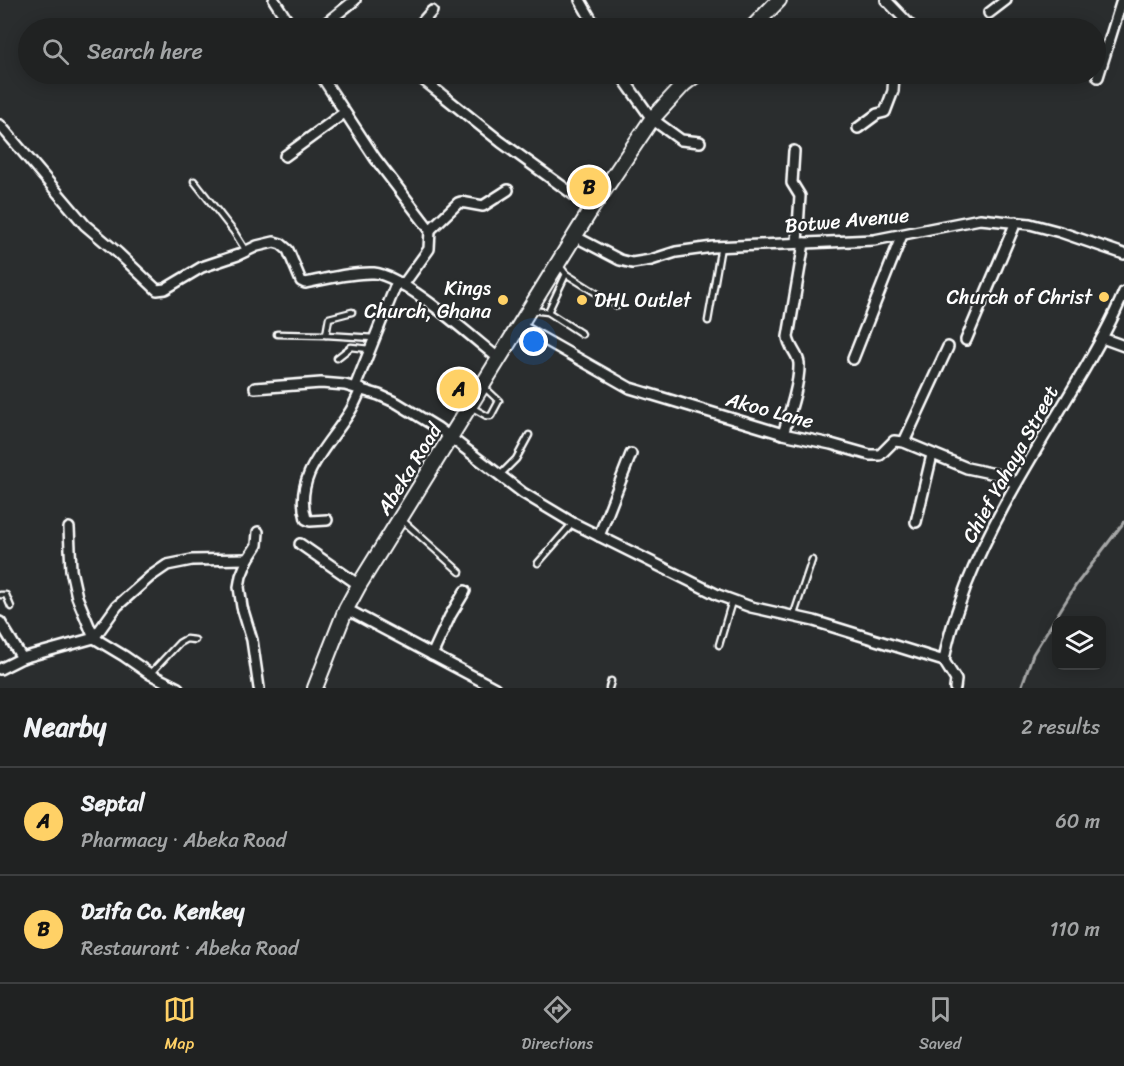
<!DOCTYPE html>
<meta charset="utf-8">
<style>
:root{--surface:#202222;--page:#282a2a;--text:#f1f3f6;--muted:#a2a4a5;--line:#3d3f40;--accent:#ffd166}
body{margin:0;font-family:Sriracha,sans-serif;background:var(--page);color:var(--text)}
.controls{position:absolute;right:18px;bottom:18px;display:grid;overflow:hidden;border-radius:12px;box-shadow:0 3px 15px #0003}
.controls button{width:54px;height:54px;display:grid;place-items:center;padding:0;border:0;border-bottom:2px solid var(--line);background:var(--surface);color:var(--text);font:30px sans-serif}
.you{position:absolute;left:534px;top:342px;width:21px;height:21px;margin:-15px;border:4px solid #fff;border-radius:50%;background:#1a73e8;box-shadow:0 0 0 9px #1a73e833}
.badge{display:grid;place-items:center;width:39px;height:39px;border-radius:50%;background:var(--accent);color:#111;font-size:20px;font-weight:700}
.pin{position:absolute;translate:-50% -50%;border:3px solid #fff;box-shadow:0 2px 6px #0006}
.list{margin:0;padding:0;list-style:none}
h2{display:flex;justify-content:space-between;align-items:center;height:78px;margin:0;padding:0 24px;font-size:26px}
h2 small{font-size:20px;font-weight:400;color:var(--muted)}
.list li{display:grid;grid-template-columns:39px 1fr auto;gap:18px;align-items:center;box-sizing:border-box;height:108px;padding:0 24px;border-top:2px solid var(--line)}
.list b{display:block;font-size:22px;white-space:nowrap}
.list p{margin:0;font-size:20px;white-space:nowrap;color:var(--muted)}
.list em{font-size:20px;font-style:normal;color:var(--muted)}
.icon{flex:none;width:33px;height:33px;fill:none;stroke:currentColor;stroke-width:2;stroke-linecap:round;stroke-linejoin:round}
.map{position:relative;flex:none;width:1124px;height:688px;overflow:hidden}
.search{position:absolute;background:var(--surface);box-shadow:0 3px 15px #0003;left:18px;right:18px;top:18px;height:66px;display:flex;align-items:center;gap:15px;box-sizing:border-box;padding:0 21px;border-radius:33px;color:var(--muted);font-size:22px}
.sheet{height:294px;background:var(--surface)}
nav{display:flex;justify-content:space-around;align-items:center;box-sizing:border-box;height:84px;border-top:2px solid var(--line);background:var(--surface);font-size:16px;color:var(--muted)}
nav a{display:grid;justify-items:center;gap:3px}
nav .on{color:var(--accent)}
.map>svg:first-child{display:block}
.lines{fill:none;stroke-linecap:round;stroke-linejoin:round}
.stream{stroke:#a6a7a7;stroke-width:3}
.lane-casing{stroke:#fff;stroke-width:9}
.street-casing{stroke:#fff;stroke-width:14}
.secondary-casing{stroke:#fff;stroke-width:18}
.lane{stroke:#2a2d2e;stroke-width:4.5}
.street{stroke:#2a2d2e;stroke-width:9}
.secondary{stroke:#2a2d2e;stroke-width:14}
.poi-dot{fill:#ffd166;stroke:#2a2d2e;stroke-width:2}
.labels{text-anchor:middle;stroke-width:4.5;stroke-linejoin:round;paint-order:stroke}
.street-label{font-size:20px;fill:#fff;stroke:#2a2d2e}
.poi-label{font-size:20px;fill:#fff;stroke:#2a2d2e;text-anchor:end}
</style>
<div class="map">
<svg width="1124" height="688" viewBox="0 0 1124 688">
<rect width="100%" height="100%" fill="#2a2d2e"/>
<filter id="ink" filterUnits="userSpaceOnUse"><feTurbulence type="fractalNoise" baseFrequency=".0167" numOctaves="2"/><feDisplacementMap in="SourceGraphic" scale="12" xChannelSelector="R" yChannelSelector="G"/><feConvolveMatrix kernelMatrix="1 2 1 2 8 2 1 2 1" color-interpolation-filters="sRGB"/></filter>
<g filter="url(#ink)">
<g class="lines">
<polyline class="stream" points="1021,688 1033,654 1076,585 1124,522"/>
<defs>
<g id="lane">
<polyline points="194,181 234,232 246,251"/>
<polyline points="559,265 566,274 617,306"/>
<polyline points="531,310 548,312 582,334"/>
<polyline points="548,312 566,274"/>
<polyline points="708,321 721,246"/>
<polyline points="277,334 326,335 374,338"/>
<polyline points="326,335 329,318 352,312"/>
<polyline points="337,358 351,347 369,349"/>
<polyline points="471,407 487,416 491,416 499,401 484,387"/>
<polyline points="500,475 516,459 529,435"/>
<polyline points="401,519 460,572"/>
<polyline points="538,563 573,523"/>
<polyline points="0,595 6,595 11,607"/>
<polyline points="793,617 812,560"/>
<polyline points="719,645 732,601"/>
<polyline points="150,674 179,643 186,639 195,640"/>
<polyline points="609,688 611,681"/>
</g>
<g id="street">
<polyline points="274,0 292,28"/>
<polyline points="580,0 596,28"/>
<polyline points="886,0 913,28"/>
<polyline points="989,13 1006,0"/>
<polyline points="320,28 355,0"/>
<polyline points="417,28 432,11"/>
<polyline points="320,74 375,158 430,230 429,249 403,285"/>
<polyline points="416,74 501,142 592,208"/>
<polyline points="620,74 652,119 681,140 700,142"/>
<polyline points="1098,77 1122,0"/>
<path d="M0,125L85,225L118,253L157,290L165,289L202,267L238,255L257,246L274,242L281,244L288,250L301,281L305,283C327,279 351,272 374,273C403,275 473,338 498,358"/>
<polyline points="858,128 877,114 885,112 893,91 894,74"/>
<polyline points="794,151 792,183 800,196 797,243"/>
<polyline points="285,156 344,113"/>
<polyline points="430,230 458,203 461,202 483,206 508,190"/>
<polyline points="574,236 620,260 632,263 651,260 676,252 713,247 874,240 980,219 1030,224 1060,232 1124,254"/>
<polyline points="519,325 630,388 783,434 831,444 870,455 880,455 894,441 904,442 967,468 995,474 1016,483"/>
<polyline points="1102,338 1124,346"/>
<polyline points="966,340 1016,222"/>
<polyline points="853,359 902,235"/>
<polyline points="355,387 397,282"/>
<polyline points="255,388 321,383 345,385 379,395 397,403 438,428 523,493 573,523 718,595 751,607 814,621 944,661 956,680 955,688"/>
<path d="M783,434C789,415 800,383 799,363C798,354 789,347 788,337L804,243"/>
<polyline points="904,442 948,347"/>
<path d="M327,520L310,521L306,519C293,474 330,445 351,410C355,403 358,396 361,389"/>
<polyline points="916,522 932,455"/>
<polyline points="69,528 71,570 77,597 94,638 124,656 150,674 178,688"/>
<polyline points="258,532 257,545 248,559 241,576 239,587 242,607 252,640 259,688"/>
<polyline points="599,536 631,454"/>
<polyline points="300,544 359,585"/>
<polyline points="346,609 495,688"/>
<polyline points="0,622 22,658"/>
<polyline points="432,655 450,616 465,591"/>
<path d="M944,661C948,635 957,611 966,586C994,515 1036,451 1075,385C1093,355 1111,324 1124,292"/>
<polyline points="0,669 22,658 94,638 117,606 151,576 167,565 192,560 248,559"/>
</g>
<g id="secondary">
<polyline points="752,28 779,0"/>
<polyline points="315,688 346,609 359,585 592,208 652,119 684,84 697,74"/>
</g>
</defs>
<use href="#lane" class="lane-casing"/>
<use href="#street" class="street-casing"/>
<use href="#secondary" class="secondary-casing"/>
<use href="#lane" class="lane"/>
<use href="#street" class="street"/>
<use href="#secondary" class="secondary"/>
</g>
</g>
<g class="poi-dot">
<circle cx="1104" cy="297" r="6"/>
<circle cx="503" cy="300" r="6"/>
<circle cx="582" cy="300" r="6"/>
</g>
<g class="labels">
<g class="street-label">
<text transform="translate(847 220) rotate(-5)" y="7">Botwe Avenue</text>
<text transform="translate(770 410) rotate(15)" y="7">Akoo Lane</text>
<text transform="translate(1010 464) rotate(-61)" y="7">Chief Yahaya Street</text>
<text transform="translate(409 469) rotate(-58)" y="7">Abeka Road</text>
</g>
<g class="poi-label">
<text x="491" y="295">Kings<tspan x="491" dy="23">Church, Ghana</tspan></text>
<text x="1092" y="304">Church of Christ</text>
<text x="594" y="307" text-anchor="start">DHL Outlet</text>
</g>
</g>
</svg>
<div class="controls">
<button><svg class="icon" aria-label="layers" viewBox="0 0 24 24"><path d="M12 4l9 5-9 5-9-5zM3 14l9 5 9-5"/></svg></button>
</div>
<div class="you"></div>
<div class="pin badge" style="left:459px;top:389px">A</div>
<div class="pin badge" style="left:589px;top:187px">B</div>
<div class="search"><svg class="icon" aria-label="search" viewBox="0 0 24 24"><circle cx="10" cy="10" r="6"/><path d="M15 15l6 6"/></svg>Search here</div>
</div>
<section class="sheet">
<h2>Nearby<small>2 results</small></h2>
<ul class="list">
<li><span class="badge">A</span><div><b>Septal</b><p>Pharmacy · Abeka Road</p></div><em>60 m</em></li>
<li><span class="badge">B</span><div><b>Dzifa Co. Kenkey</b><p>Restaurant · Abeka Road</p></div><em>110 m</em></li>
</ul>
</section>
<nav>
<a class="on"><svg class="icon" aria-label="map" viewBox="0 0 24 24"><path d="M3 6l6-2 6 2 6-2v14l-6 2-6-2-6 2zM9 4v14M15 6v14"/></svg>Map</a>
<a><svg class="icon" aria-label="directions" viewBox="0 0 24 24"><path d="M12 3l9 9-9 9-9-9zM9 14v-3h6M13 9l2 2-2 2"/></svg>Directions</a>
<a><svg class="icon" aria-label="saved" viewBox="0 0 24 24"><path d="M7 4h10v16l-5-4-5 4z"/></svg>Saved</a>
</nav>
